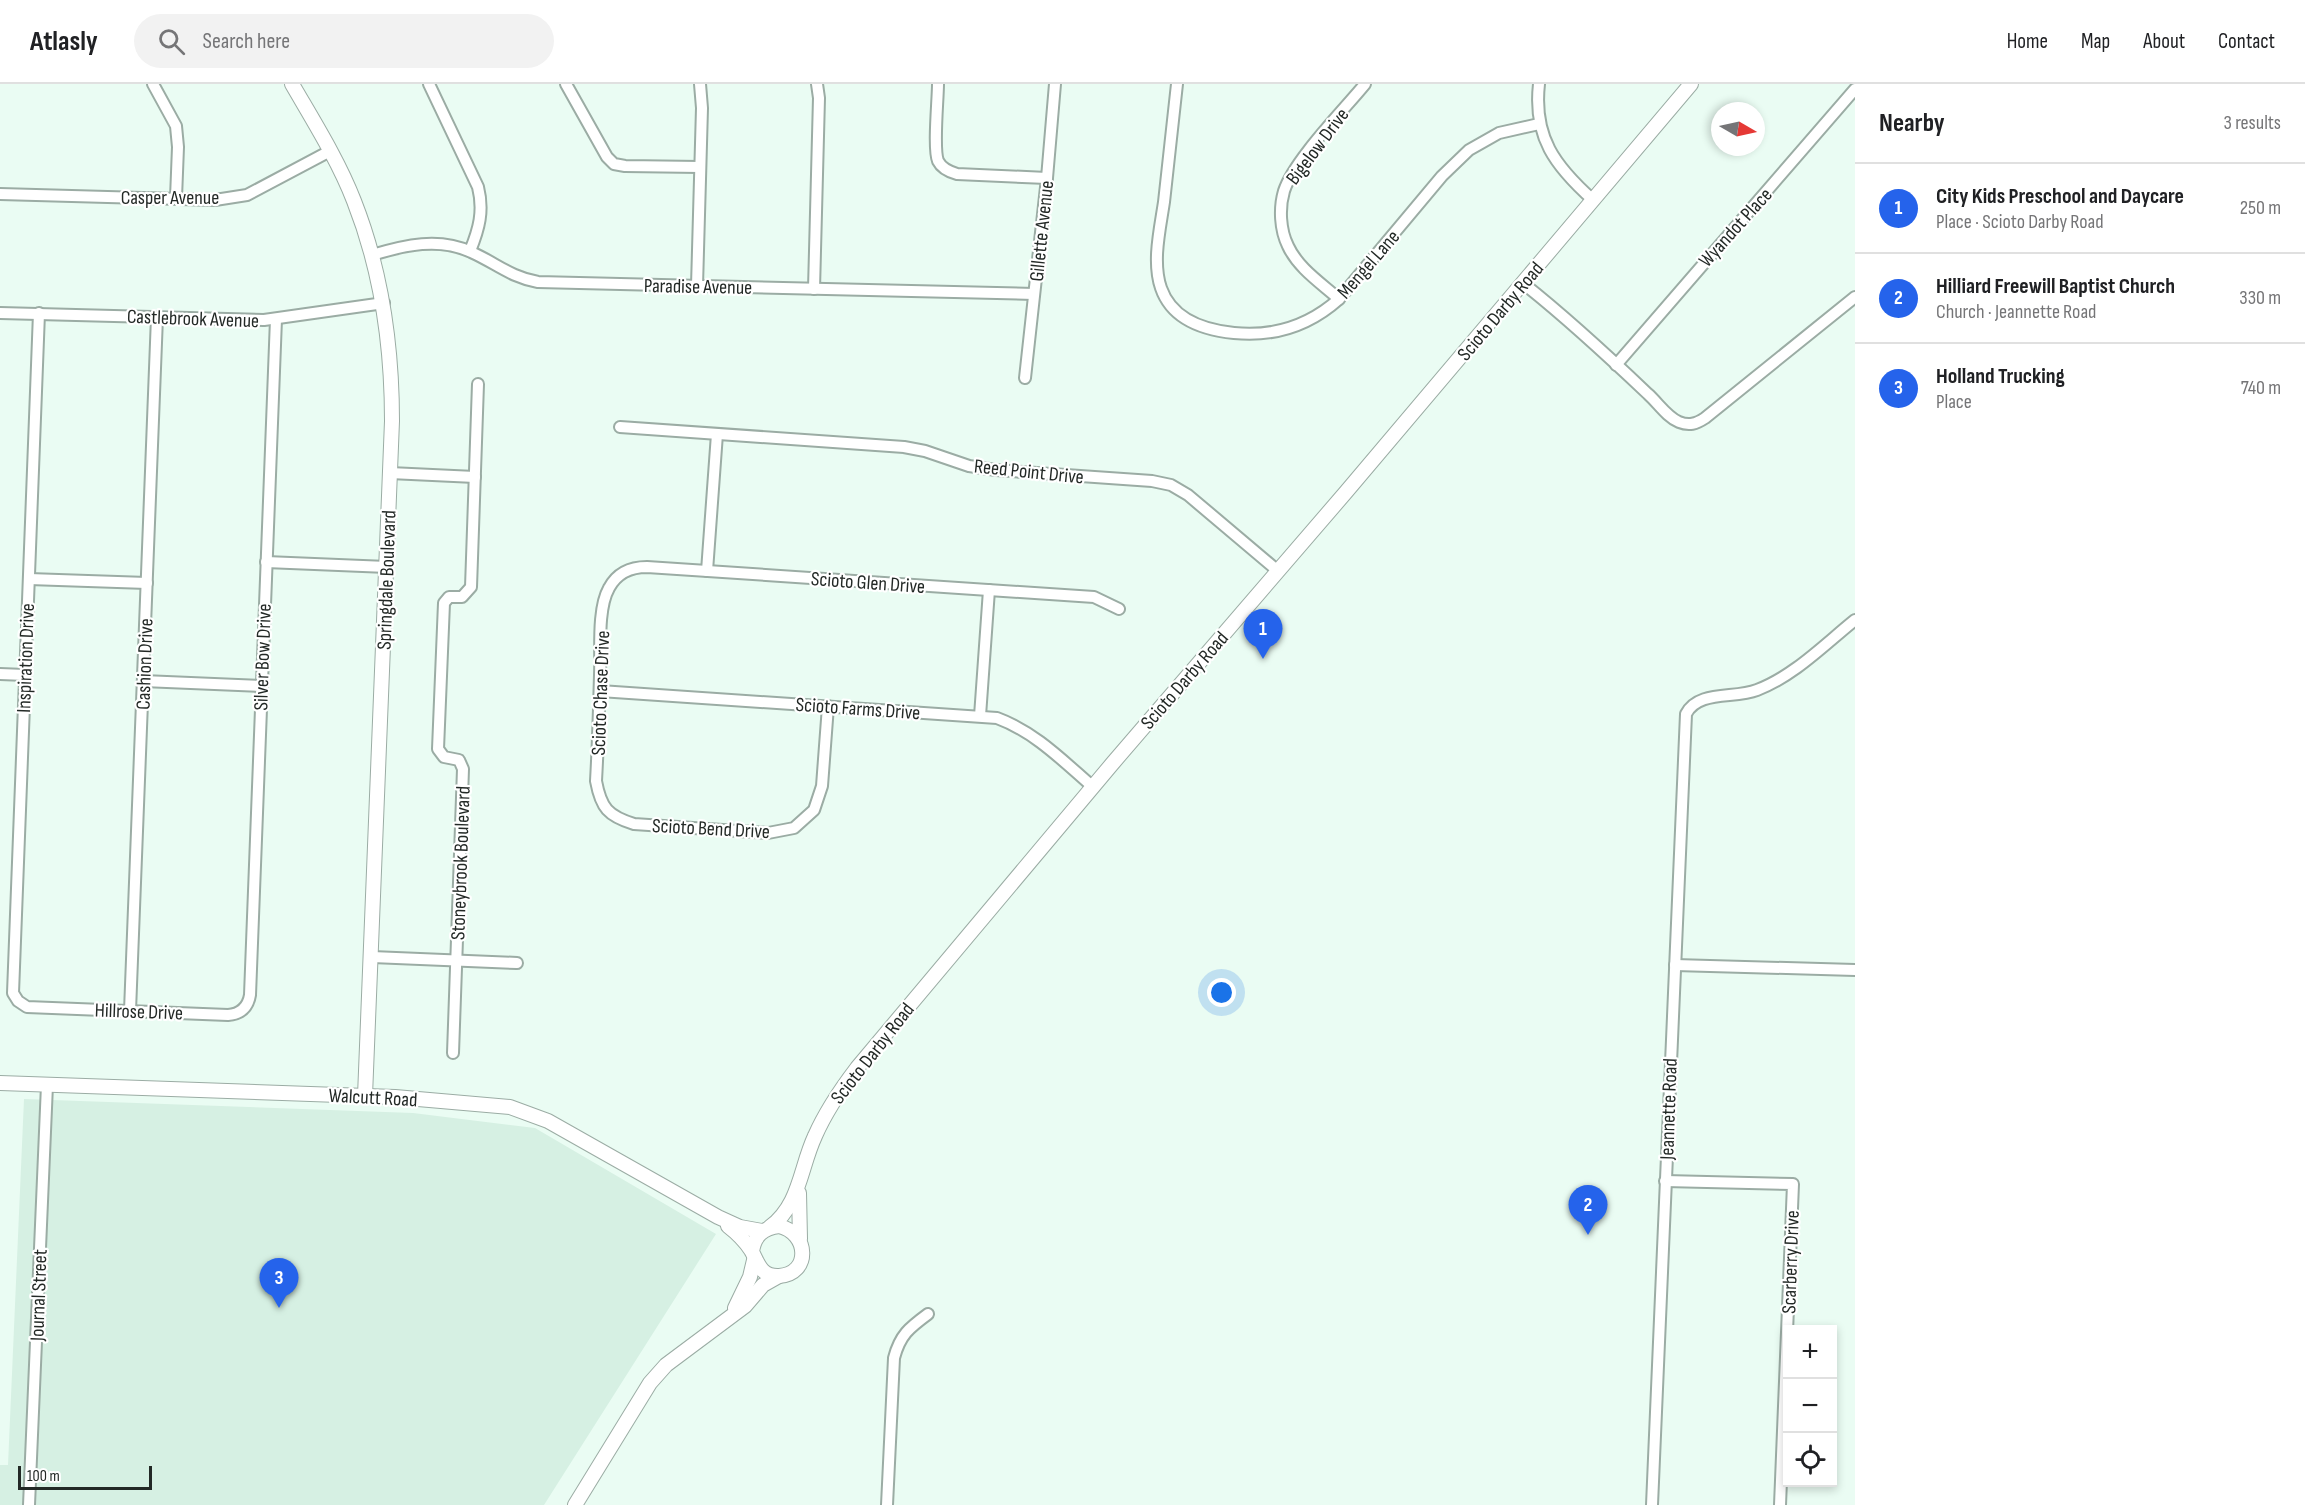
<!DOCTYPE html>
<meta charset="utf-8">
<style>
:root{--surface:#fff;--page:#f2f2f2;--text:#202124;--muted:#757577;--line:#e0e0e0;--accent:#2563eb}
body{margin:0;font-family:"Sofia Sans Condensed",sans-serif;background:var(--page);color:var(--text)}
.controls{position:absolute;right:18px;bottom:18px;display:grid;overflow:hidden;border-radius:0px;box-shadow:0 3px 9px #0003}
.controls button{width:54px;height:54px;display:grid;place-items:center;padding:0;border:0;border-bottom:2px solid var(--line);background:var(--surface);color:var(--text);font:30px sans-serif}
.compass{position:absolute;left:1711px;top:18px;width:54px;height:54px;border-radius:50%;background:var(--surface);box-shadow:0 3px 9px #0003;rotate:99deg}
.scale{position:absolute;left:18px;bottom:15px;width:134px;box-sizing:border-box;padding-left:6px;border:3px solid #232926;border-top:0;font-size:16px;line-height:21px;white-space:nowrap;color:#232926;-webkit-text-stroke:4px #fff;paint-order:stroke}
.you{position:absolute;left:1222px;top:909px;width:21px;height:21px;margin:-15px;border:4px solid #fff;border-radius:50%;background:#1a73e8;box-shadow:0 0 0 9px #1a73e833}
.badge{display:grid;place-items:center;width:39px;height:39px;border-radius:50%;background:var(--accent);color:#fff;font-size:20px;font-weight:700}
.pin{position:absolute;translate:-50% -50px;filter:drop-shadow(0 2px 3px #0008)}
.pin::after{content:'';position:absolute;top:32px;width:21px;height:18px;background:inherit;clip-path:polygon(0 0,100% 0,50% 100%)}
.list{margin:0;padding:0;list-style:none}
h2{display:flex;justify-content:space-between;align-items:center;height:78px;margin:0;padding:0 24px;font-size:26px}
h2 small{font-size:20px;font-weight:400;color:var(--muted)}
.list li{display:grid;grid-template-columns:39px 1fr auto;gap:18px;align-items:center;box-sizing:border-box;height:90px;padding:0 24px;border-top:2px solid var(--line)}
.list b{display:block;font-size:22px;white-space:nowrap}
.list p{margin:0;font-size:20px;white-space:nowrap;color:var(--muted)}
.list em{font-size:20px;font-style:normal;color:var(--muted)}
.icon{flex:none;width:33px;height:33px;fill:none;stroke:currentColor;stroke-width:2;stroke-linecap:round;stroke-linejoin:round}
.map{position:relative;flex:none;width:1855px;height:1421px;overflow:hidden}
header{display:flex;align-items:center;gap:36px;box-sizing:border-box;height:84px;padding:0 30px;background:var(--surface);border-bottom:2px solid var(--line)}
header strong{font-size:28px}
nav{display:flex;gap:33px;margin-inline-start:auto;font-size:21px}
.search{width:420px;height:54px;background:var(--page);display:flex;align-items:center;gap:15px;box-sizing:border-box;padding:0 21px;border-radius:33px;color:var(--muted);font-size:22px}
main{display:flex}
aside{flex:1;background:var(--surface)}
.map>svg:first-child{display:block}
.built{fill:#d6f0e3}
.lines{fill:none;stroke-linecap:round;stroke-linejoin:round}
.street-casing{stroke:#9baca4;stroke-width:14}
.secondary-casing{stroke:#9baca4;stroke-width:16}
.street{stroke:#fff;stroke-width:10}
.secondary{stroke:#fff;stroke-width:14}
.labels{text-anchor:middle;stroke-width:4.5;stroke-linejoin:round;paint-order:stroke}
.street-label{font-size:20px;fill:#232926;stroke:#fff}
</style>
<header>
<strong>Atlasly</strong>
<div class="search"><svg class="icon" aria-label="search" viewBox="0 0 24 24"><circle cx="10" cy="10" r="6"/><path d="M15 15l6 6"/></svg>Search here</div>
<nav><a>Home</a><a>Map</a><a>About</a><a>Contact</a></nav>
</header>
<main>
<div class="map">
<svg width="1855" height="1421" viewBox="0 0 1855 1421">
<rect width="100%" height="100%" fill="#eafcf3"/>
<polygon class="built" points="24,1015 413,1029 535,1044 716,1150 544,1421 0,1421 0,1381 8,1381"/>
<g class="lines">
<defs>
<g id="street">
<polyline points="153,0 176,42 178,63 176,114"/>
<path d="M429,0L478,103C484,127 479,145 470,167"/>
<polyline points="566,0 607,73 614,80 625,82 700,83"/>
<path d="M938,0C938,16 933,64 938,77C942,85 950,88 957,90L1047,94"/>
<path d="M1177,0C1173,39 1168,79 1164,118C1160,145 1152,178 1161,204C1172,236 1204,246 1234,249C1274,253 1310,241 1339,215L1442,92L1469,66L1499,49L1539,40"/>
<path d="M1539,0C1533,53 1555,82 1593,116"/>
<polyline points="0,110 215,116 247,111 330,67"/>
<path d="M372,171C405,161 439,153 471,168C496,179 510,193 538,198L1034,210"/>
<path d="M1524,200C1567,234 1608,272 1648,310C1658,319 1667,333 1679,338C1689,342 1696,340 1705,334L1855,213"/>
<polyline points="697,202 702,24 700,0"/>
<polyline points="814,205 819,14 817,0"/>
<path d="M1339,215C1321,199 1298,184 1288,162C1280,146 1279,124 1284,107C1294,76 1343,27 1365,0"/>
<polyline points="0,229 264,236 384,219"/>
<path d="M39,229L13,909L18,917L27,923L228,931C241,930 248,923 250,911L276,235"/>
<polyline points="1616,281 1855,5"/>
<polyline points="1025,294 1047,94 1055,0"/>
<polyline points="620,343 904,363 925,367 969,382 996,386 1152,397 1171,401 1188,411 1278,487"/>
<polyline points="390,389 475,393"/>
<polyline points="266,478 387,483"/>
<polyline points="707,487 717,350"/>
<polyline points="29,495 147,499"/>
<polyline points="0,590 25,591"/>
<polyline points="143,597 261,602"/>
<path d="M600,607L997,634C1035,648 1063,677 1093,703"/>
<path d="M828,622L822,702L814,726L794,744L768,749L634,740C608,732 601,724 596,697C598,662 599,626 600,591C601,567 597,525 609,504C617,489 631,483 647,483L1094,513L1119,525"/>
<polyline points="980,632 989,506"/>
<polyline points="372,873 517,879"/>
<polyline points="1675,881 1855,886"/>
<polyline points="130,927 157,233"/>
<polyline points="453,969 463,685 459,676 444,673 438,665 444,519 449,513 462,513 471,503 478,300"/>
<polyline points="1665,1097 1793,1100 1780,1421"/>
<polyline points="29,1421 47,1001"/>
<path d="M887,1421L894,1274C900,1251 909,1244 928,1230"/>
<path d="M1652,1421L1686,630C1698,606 1734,615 1757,606C1794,592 1825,560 1855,536"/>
</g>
<g id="secondary">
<path d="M292,0C314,38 338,76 354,117C382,188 392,261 392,337L365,1012"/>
<polyline points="0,999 395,1013 510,1023 548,1037 718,1133 740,1143 762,1147"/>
<polyline points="799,1109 800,1155"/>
<path d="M728,1142C737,1149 745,1157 751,1166C758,1178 760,1193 779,1192C811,1190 809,1149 779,1142C763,1144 754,1152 752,1168"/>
<path d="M770,1143C800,1121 800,1084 815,1052C826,1027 841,1005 857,984L1112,680L1346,408L1691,0"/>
<polyline points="735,1224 750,1193 754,1176"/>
<polyline points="575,1421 650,1299 666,1281 745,1222 763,1201 779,1192"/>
</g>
</defs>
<use href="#street" class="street-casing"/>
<use href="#secondary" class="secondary-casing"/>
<use href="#street" class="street"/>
<use href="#secondary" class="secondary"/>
</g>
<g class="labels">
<g class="street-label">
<text transform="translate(1317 62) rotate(-53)" y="7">Bigelow Drive</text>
<text x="170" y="120">Casper Avenue</text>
<text transform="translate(1735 143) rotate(-48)" y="7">Wyandot Place</text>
<text transform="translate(1041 147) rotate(-84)" y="7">Gillette Avenue</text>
<text transform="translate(1368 180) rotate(-49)" y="7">Mengel Lane</text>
<text transform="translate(698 202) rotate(1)" y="7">Paradise Avenue</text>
<text transform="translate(1500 227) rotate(-50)" y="7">Scioto Darby Road</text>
<text transform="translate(193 234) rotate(2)" y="7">Castlebrook Avenue</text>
<text transform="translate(1029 387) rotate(6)" y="7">Reed Point Drive</text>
<text transform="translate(386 496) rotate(-88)" y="7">Springdale Boulevard</text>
<text transform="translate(868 498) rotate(4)" y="7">Scioto Glen Drive</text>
<text transform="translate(262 573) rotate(-88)" y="7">Silver Bow Drive</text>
<text transform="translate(25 574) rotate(-88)" y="7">Inspiration Drive</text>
<text transform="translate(144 580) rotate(-88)" y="7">Cashion Drive</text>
<text transform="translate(1184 596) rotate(-49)" y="7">Scioto Darby Road</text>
<text transform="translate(600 609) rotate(-88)" y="7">Scioto Chase Drive</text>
<text transform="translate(858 624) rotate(4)" y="7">Scioto Farms Drive</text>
<text transform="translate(711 744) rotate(3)" y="7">Scioto Bend Drive</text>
<text transform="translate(460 779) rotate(-88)" y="7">Stoneybrook Boulevard</text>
<text transform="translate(139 927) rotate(2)" y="7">Hillrose Drive</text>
<text transform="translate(872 969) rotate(-52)" y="7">Scioto Darby Road</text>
<text transform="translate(373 1013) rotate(3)" y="7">Walcutt Road</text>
<text transform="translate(1668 1025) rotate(-88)" y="7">Jeannette Road</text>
<text transform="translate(1790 1178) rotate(-88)" y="7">Scarberry Drive</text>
<text transform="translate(38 1211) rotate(-88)" y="7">Journal Street</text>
</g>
</g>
</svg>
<div class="controls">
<button>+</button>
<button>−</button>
<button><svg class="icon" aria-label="locate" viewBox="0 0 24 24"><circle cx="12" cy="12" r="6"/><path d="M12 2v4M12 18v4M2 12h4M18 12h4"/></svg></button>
</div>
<svg class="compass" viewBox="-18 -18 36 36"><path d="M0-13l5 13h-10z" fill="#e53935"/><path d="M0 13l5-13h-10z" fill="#757577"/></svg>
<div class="scale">100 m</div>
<div class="you"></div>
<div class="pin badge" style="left:1263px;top:575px">1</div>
<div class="pin badge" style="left:1588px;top:1151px">2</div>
<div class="pin badge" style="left:279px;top:1224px">3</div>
</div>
<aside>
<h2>Nearby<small>3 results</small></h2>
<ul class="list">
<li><span class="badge">1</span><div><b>City Kids Preschool and Daycare</b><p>Place · Scioto Darby Road</p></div><em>250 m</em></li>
<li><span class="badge">2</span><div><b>Hilliard Freewill Baptist Church</b><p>Church · Jeannette Road</p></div><em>330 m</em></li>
<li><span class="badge">3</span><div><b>Holland Trucking</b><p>Place</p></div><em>740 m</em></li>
</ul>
</aside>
</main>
